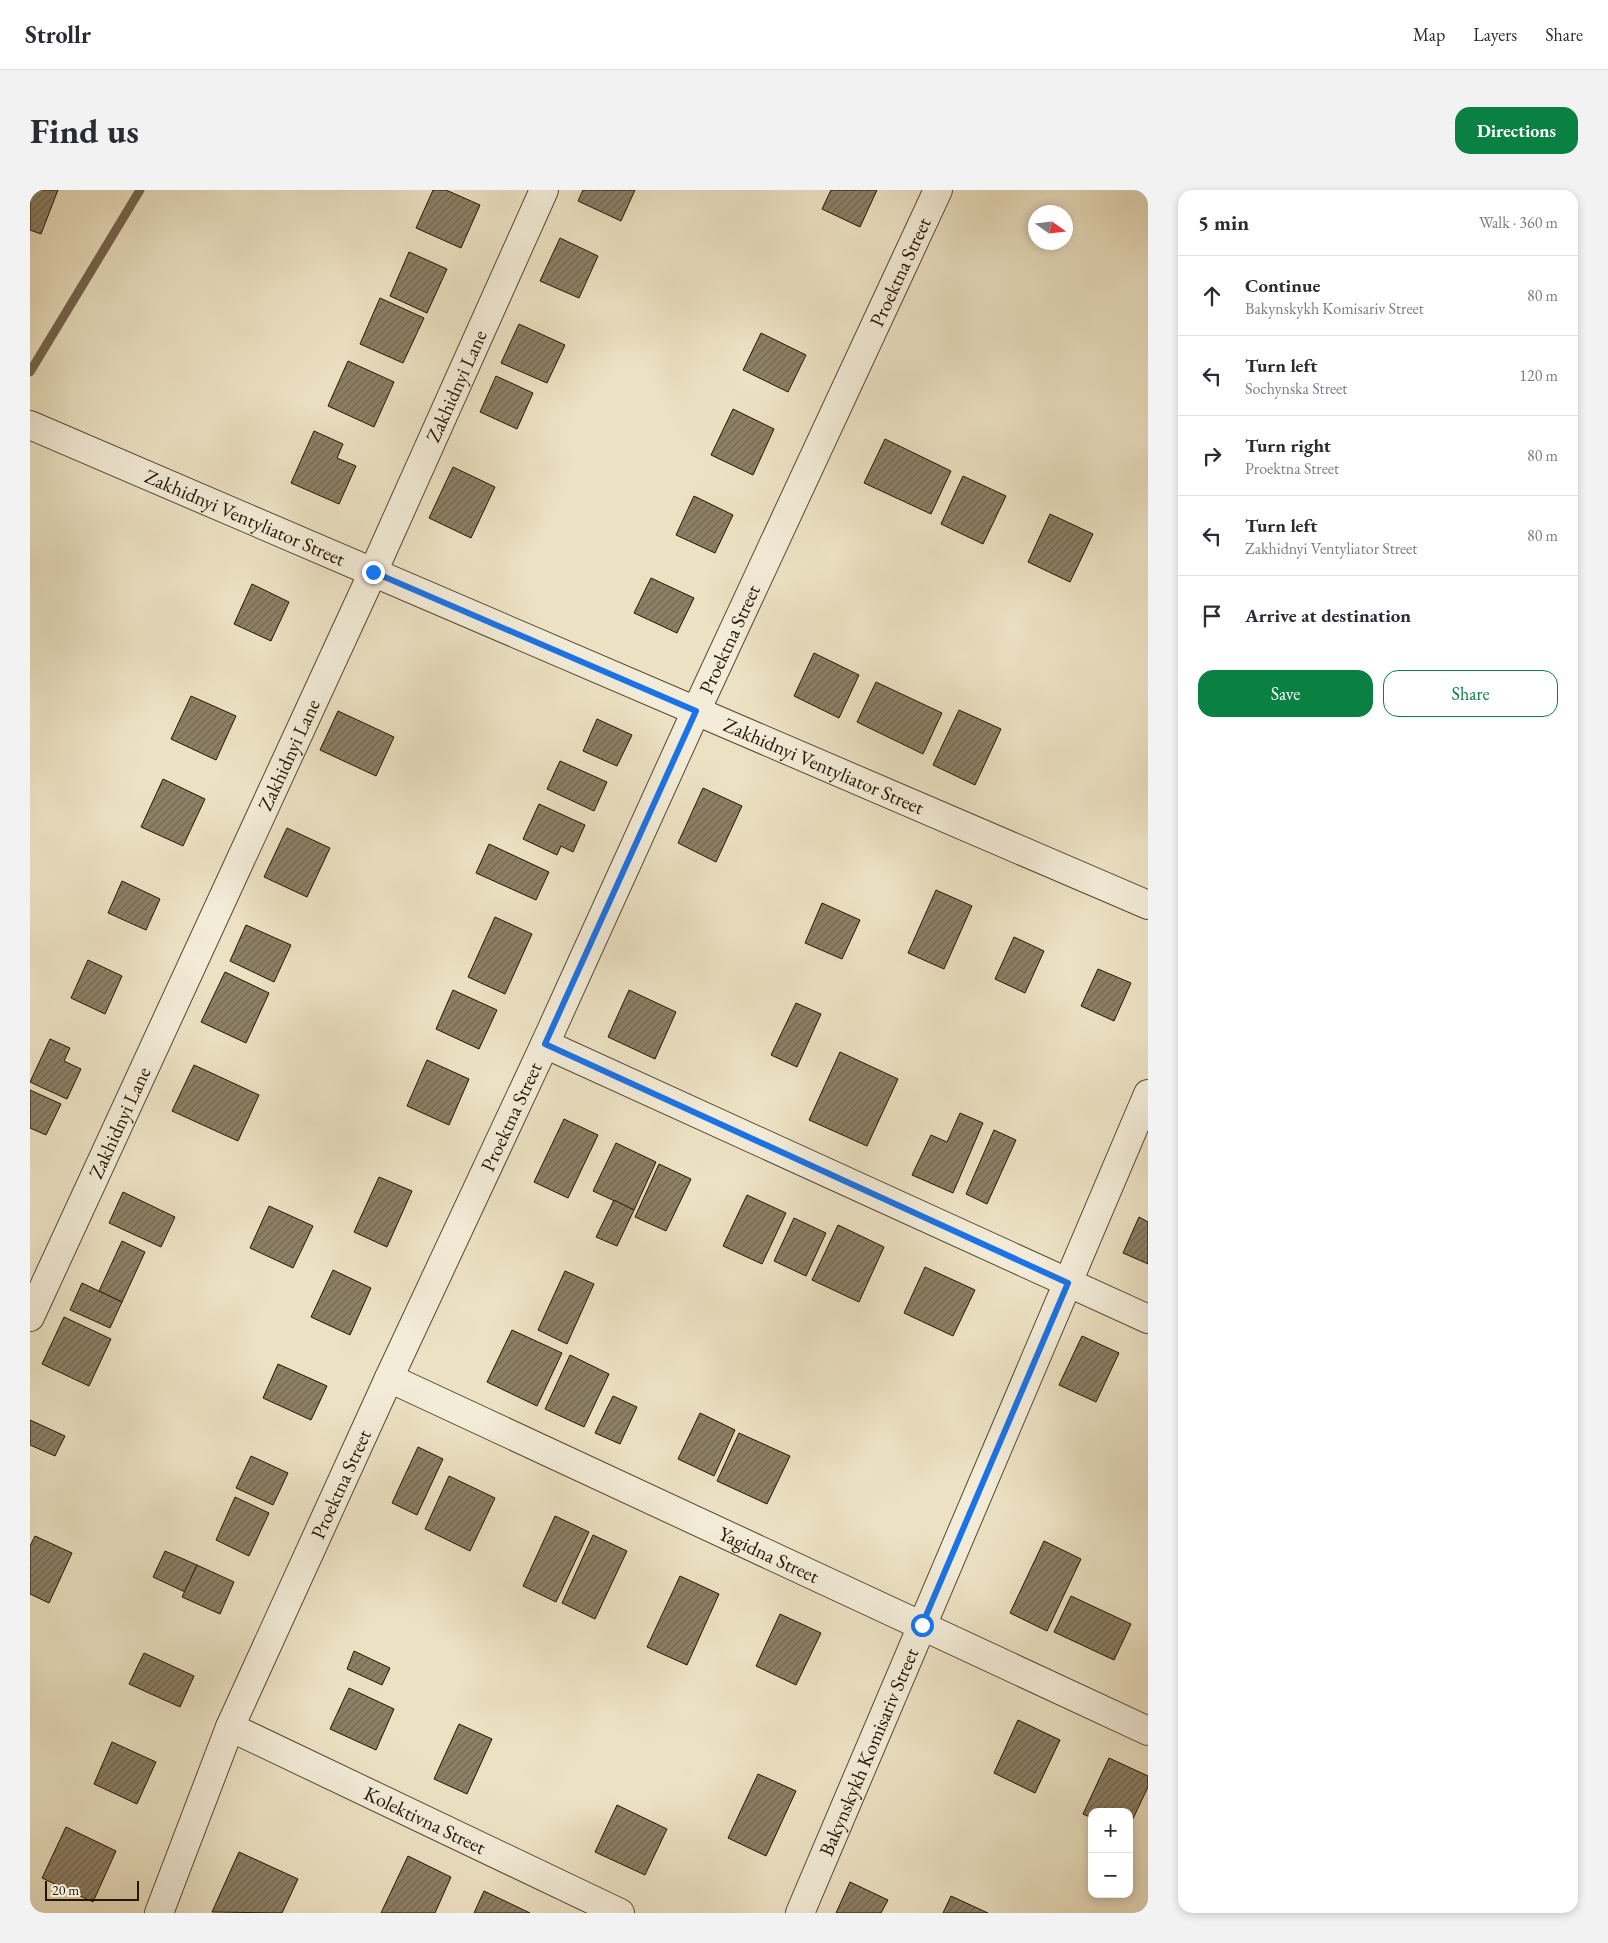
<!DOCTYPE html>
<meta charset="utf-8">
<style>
:root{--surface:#fff;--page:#f2f2f3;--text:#2b2b33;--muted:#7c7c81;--line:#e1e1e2;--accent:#0b8043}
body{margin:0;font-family:"EB Garamond",serif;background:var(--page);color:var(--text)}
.controls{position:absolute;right:15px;bottom:15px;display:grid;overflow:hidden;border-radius:10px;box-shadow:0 2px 8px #0003}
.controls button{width:45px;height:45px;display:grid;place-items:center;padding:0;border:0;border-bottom:1px solid var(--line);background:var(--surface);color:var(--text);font:25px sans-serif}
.compass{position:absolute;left:998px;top:15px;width:45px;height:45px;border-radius:50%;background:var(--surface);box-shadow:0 2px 8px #0003;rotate:104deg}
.scale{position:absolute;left:15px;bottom:12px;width:94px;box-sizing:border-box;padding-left:5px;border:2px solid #251501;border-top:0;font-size:14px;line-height:18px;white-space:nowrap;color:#251501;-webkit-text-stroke:4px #f3ecd8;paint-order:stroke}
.stop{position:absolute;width:15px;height:15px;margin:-11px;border:4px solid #1a73e8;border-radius:50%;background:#fff}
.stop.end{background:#1a73e8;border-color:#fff;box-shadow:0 1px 5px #0008}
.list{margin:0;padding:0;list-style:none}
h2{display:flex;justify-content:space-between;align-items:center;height:65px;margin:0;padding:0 20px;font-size:21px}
h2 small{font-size:16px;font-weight:400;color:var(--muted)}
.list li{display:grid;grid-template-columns:32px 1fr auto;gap:15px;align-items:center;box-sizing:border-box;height:80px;padding:0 20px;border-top:1px solid var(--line)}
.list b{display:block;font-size:19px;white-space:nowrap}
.list p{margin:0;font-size:16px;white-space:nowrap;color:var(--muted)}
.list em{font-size:16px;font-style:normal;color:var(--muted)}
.actions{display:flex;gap:10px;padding:15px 20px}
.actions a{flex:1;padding:11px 0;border:1px solid var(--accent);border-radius:15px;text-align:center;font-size:18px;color:var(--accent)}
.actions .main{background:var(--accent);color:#fff}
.icon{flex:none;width:28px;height:28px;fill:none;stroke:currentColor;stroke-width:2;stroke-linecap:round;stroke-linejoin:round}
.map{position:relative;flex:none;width:1118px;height:1723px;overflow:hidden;border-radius:15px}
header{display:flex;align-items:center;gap:30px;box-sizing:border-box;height:70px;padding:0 25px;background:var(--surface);border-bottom:1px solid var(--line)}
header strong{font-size:24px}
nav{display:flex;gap:28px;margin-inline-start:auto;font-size:18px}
.intro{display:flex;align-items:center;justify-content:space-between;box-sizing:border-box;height:120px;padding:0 30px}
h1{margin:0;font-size:35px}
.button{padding:12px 22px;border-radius:15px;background:var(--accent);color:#fff;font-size:18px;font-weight:700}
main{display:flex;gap:30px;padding:0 30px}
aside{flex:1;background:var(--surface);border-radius:15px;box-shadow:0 2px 8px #0003}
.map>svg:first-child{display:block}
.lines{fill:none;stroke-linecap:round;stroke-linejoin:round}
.stream{stroke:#74664e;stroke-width:9}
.building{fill:url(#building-hatch);stroke:#251501}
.minor-casing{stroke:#574832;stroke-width:30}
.tertiary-casing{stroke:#574832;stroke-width:30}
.minor{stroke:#f3ecd8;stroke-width:28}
.tertiary{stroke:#f3ecd8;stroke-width:28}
.route{stroke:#1a73e8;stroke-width:6}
.labels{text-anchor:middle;stroke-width:4;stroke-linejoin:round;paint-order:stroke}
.street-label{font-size:20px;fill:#251501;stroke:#f3ecd8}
</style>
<header>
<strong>Strollr</strong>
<nav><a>Map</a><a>Layers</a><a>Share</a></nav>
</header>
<div class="intro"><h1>Find us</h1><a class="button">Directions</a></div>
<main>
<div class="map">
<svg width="1118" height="1723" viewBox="0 0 1118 1723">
<defs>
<pattern id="building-hatch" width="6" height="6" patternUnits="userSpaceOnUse" patternTransform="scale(1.25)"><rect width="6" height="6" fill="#8c8066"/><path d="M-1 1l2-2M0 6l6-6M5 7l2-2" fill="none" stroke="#726852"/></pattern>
</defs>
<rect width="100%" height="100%" fill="#ece2c3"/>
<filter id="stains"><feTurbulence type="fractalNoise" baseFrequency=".004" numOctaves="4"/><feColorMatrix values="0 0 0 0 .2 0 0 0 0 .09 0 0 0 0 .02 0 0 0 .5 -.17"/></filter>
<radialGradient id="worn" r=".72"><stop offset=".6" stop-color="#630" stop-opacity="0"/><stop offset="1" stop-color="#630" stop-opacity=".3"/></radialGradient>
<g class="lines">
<polyline class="stream" points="0,182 110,0"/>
</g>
<g class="building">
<polygon points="0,0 28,0 11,44 0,40"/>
<polygon points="403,0 416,0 450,15 431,58 386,38"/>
<polygon points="553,0 605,0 591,31 548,11"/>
<polygon points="801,0 847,0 830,37 792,19"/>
<polygon points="530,48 568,66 549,108 510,91"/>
<polygon points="379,62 417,79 397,123 360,106"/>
<polygon points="350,108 394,128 373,173 330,154"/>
<polygon points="489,134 535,155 517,193 471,173"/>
<polygon points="731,143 776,165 758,202 713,180"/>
<polygon points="318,171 364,192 344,237 298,216"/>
<polygon points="466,186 503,203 487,239 450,222"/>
<polygon points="703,219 744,239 723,285 681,265"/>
<polygon points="284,241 313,254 307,268 326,276 309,314 261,293"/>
<polygon points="855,249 921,281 901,324 834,293"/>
<polygon points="423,277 465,297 441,348 399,328"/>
<polygon points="933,286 976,306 953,354 911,334"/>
<polygon points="664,306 703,325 685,363 646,345"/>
<polygon points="1020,324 1063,344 1040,392 998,372"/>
<polygon points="621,388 664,408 647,443 604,423"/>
<polygon points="222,394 259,412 241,451 204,434"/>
<polygon points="784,463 829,485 809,528 764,506"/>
<polygon points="846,492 912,523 893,564 827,532"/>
<polygon points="161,506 206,526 186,570 141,549"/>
<polygon points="929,520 971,539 945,595 903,575"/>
<polygon points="308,521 364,547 346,586 290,560"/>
<polygon points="567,529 602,545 587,576 553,561"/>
<polygon points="530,571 577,592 564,621 517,599"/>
<polygon points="133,589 175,609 153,656 111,637"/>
<polygon points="673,598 712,616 686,672 648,653"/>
<polygon points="509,614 555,635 543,662 531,656 527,665 493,649"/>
<polygon points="257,638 300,658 277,707 234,687"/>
<polygon points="459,654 519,682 506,710 446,683"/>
<polygon points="92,691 130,709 116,740 78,723"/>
<polygon points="906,700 942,716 914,779 878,763"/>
<polygon points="792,713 830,730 812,769 775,753"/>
<polygon points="465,727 502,744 475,804 438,787"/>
<polygon points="216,735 261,755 244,792 200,771"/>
<polygon points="984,747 1014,761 995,803 965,789"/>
<polygon points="58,770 92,786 75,824 41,808"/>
<polygon points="1068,779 1101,793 1084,831 1051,816"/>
<polygon points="195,782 239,803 216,853 171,832"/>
<polygon points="423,800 467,820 449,859 406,839"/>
<polygon points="599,800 646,822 625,869 578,847"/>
<polygon points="766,813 791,824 767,877 741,865"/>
<polygon points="20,849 40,858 34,871 51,879 37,909 0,892"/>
<polygon points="810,862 868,889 837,956 779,930"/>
<polygon points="397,870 439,889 419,935 377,916"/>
<polygon points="164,875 229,905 208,951 142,921"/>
<polygon points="0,900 31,914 16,945 0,938"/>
<polygon points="930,923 953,933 923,1003 882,985 901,945 917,952"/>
<polygon points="534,929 568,945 538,1008 504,992"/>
<polygon points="964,940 986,950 957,1014 936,1004"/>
<polygon points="586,953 626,972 604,1020 563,1001"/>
<polygon points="629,974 661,989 636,1041 605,1027"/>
<polygon points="349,987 382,1001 357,1057 324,1042"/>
<polygon points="93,1002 145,1027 131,1057 79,1033"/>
<polygon points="717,1005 756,1023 732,1074 693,1056"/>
<polygon points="584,1010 604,1020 587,1056 566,1047"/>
<polygon points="239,1016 283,1036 263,1078 220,1058"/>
<polygon points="1109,1027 1118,1032 1118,1074 1093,1063"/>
<polygon points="764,1028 796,1043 776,1086 744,1071"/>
<polygon points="808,1035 854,1057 829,1112 782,1090"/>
<polygon points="92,1051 115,1062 92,1112 69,1101"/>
<polygon points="895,1077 945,1100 923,1146 874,1123"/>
<polygon points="303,1080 341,1098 320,1145 281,1127"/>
<polygon points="535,1081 564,1094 537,1154 508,1140"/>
<polygon points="52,1093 92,1112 80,1138 40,1120"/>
<polygon points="34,1127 81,1149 59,1196 12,1174"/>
<polygon points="482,1140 532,1163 507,1216 457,1192"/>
<polygon points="1052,1146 1089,1163 1066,1212 1029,1195"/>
<polygon points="540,1165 579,1184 554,1237 515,1219"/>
<polygon points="248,1174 297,1196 281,1230 233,1208"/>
<polygon points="583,1206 607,1217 590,1254 565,1243"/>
<polygon points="670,1223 705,1240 684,1286 648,1269"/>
<polygon points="0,1230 35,1246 25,1266 0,1255"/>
<polygon points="709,1243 760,1266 737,1314 687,1291"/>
<polygon points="388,1257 413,1269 387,1325 362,1313"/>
<polygon points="221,1266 258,1283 243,1315 206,1298"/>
<polygon points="419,1286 465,1308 440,1361 395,1339"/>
<polygon points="205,1307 239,1323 219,1366 186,1350"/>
<polygon points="525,1326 559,1342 526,1412 493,1396"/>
<polygon points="563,1345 597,1361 565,1429 532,1413"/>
<polygon points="5,1346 42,1363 19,1413 0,1404 0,1356"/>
<polygon points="1014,1351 1051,1369 1017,1441 980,1423"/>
<polygon points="135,1361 167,1375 155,1402 123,1387"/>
<polygon points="167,1375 204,1392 190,1424 152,1407"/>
<polygon points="650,1386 689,1404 657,1475 617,1457"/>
<polygon points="1041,1406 1101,1434 1084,1470 1024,1442"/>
<polygon points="750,1424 791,1443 766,1495 726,1476"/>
<polygon points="324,1461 360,1478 352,1495 317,1479"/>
<polygon points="114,1463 164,1486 150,1517 99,1494"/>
<polygon points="319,1498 364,1519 346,1560 300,1539"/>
<polygon points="988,1530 1030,1550 1005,1603 964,1583"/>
<polygon points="429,1534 462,1549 437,1604 404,1589"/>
<polygon points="82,1552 126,1572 107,1614 64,1594"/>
<polygon points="1079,1568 1118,1586 1118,1597 1099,1637 1099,1622 1062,1622 1062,1628 1053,1624"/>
<polygon points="728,1584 766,1601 736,1666 698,1648"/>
<polygon points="587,1615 637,1639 615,1685 565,1662"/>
<polygon points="36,1637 86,1661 63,1712 12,1688"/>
<polygon points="209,1662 268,1689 252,1723 182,1722"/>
<polygon points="378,1666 421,1687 405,1723 351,1723"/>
<polygon points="820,1692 858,1710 851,1723 806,1723"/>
<polygon points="454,1701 500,1723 444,1723"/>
<polygon points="921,1706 958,1723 913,1723"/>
</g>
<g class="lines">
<defs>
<g id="minor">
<path id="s1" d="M0,235L1118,715"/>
<polyline points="515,854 1118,1129"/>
<path id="s2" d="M0,1127L343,382L514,0"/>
<path id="s3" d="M359,1188L1118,1541"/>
<path id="s4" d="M200,1537L590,1723"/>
<path id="s5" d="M129,1723L200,1537L359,1188L515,854L666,521L908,0"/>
</g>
<g id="tertiary">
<path id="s6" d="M770,1723L1118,904"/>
</g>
</defs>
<use href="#minor" class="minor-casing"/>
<use href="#tertiary" class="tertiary-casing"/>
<use href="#minor" class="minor"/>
<use href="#tertiary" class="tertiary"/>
</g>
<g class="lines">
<polyline class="route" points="343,382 666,521 515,854 1038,1093 892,1435"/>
</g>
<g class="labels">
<g class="street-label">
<text dy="7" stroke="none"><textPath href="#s5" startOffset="1801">Proektna Street</textPath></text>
<text dy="7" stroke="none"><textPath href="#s2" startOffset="1024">Zakhidnyi Lane</textPath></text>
<text dy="7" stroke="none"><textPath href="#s1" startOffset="234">Zakhidnyi Ventyliator Street</textPath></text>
<text dy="7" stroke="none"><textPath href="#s5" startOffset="1396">Proektna Street</textPath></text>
<text dy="7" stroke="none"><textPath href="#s2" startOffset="619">Zakhidnyi Lane</textPath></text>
<text dy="7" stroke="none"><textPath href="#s1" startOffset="864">Zakhidnyi Ventyliator Street</textPath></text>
<text dy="7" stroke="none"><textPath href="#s5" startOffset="871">Proektna Street</textPath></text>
<text dy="7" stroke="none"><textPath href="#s2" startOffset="214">Zakhidnyi Lane</textPath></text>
<text dy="7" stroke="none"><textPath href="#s5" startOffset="466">Proektna Street</textPath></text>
<text dy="7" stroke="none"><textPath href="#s3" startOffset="419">Yagidna Street</textPath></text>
<text dy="7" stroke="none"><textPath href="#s6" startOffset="175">Bakynskykh Komisariv Street</textPath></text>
<text dy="7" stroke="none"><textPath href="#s4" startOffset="216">Kolektivna Street</textPath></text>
</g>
</g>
<rect width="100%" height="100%" filter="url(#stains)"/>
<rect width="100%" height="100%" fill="url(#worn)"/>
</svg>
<div class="controls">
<button>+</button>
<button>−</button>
</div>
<svg class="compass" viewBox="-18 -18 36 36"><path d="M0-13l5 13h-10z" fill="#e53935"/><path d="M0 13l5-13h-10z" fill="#7c7c81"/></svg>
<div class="scale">20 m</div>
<div class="stop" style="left:892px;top:1435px"></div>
<div class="stop end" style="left:343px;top:382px"></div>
</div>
<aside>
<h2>5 min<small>Walk · 360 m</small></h2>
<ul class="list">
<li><svg class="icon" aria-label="ahead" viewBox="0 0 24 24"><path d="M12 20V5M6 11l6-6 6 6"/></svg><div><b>Continue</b><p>Bakynskykh Komisariv Street</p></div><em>80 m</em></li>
<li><svg class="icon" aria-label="left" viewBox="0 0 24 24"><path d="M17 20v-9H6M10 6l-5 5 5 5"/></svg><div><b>Turn left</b><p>Sochynska Street</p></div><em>120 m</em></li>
<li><svg class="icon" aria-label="right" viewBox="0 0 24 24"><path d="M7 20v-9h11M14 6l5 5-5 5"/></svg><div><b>Turn right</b><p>Proektna Street</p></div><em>80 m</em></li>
<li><svg class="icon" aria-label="left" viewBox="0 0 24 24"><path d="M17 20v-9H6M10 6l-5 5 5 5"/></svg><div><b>Turn left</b><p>Zakhidnyi Ventyliator Street</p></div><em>80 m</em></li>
<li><svg class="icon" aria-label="arrive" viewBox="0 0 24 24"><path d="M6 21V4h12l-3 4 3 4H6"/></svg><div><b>Arrive at destination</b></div></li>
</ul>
<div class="actions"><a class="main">Save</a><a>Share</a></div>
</aside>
</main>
